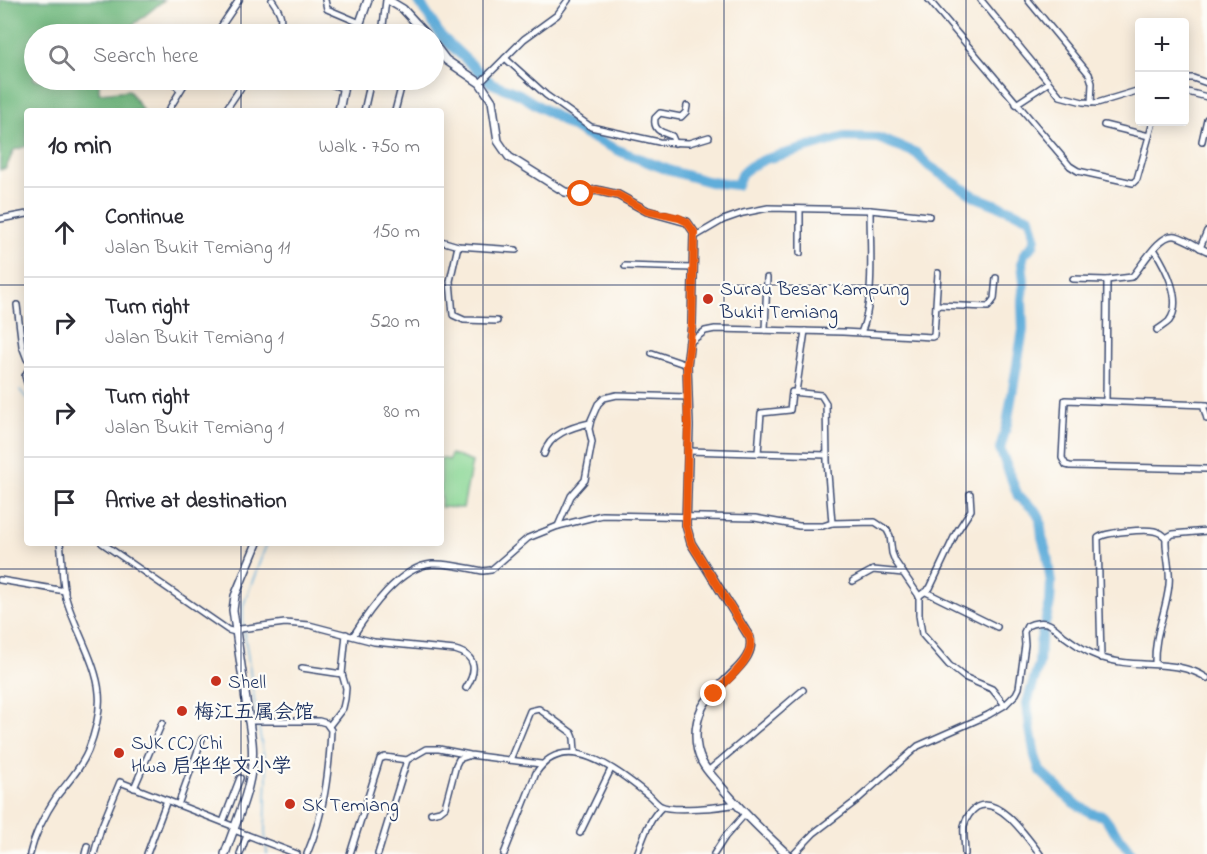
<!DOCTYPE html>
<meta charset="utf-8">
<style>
:root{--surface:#fff;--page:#f7f7f7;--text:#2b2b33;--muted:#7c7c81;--line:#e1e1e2}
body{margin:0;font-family:"Indie Flower","LXGW WenKai TC",sans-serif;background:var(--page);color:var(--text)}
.controls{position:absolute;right:18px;top:18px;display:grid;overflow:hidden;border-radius:6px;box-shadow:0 3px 15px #0003}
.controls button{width:54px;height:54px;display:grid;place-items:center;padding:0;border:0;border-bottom:2px solid var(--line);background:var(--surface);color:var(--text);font:30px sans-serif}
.stop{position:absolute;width:18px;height:18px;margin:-14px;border:4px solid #ea580c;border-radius:50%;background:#fff}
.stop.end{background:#ea580c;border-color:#fff;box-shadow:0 2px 6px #0008}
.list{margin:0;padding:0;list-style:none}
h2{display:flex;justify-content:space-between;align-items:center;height:78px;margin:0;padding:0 24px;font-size:26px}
h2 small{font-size:20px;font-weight:400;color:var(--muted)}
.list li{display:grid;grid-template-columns:39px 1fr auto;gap:18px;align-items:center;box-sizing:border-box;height:90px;padding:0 24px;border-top:2px solid var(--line)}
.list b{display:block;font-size:22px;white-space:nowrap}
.list p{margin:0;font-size:20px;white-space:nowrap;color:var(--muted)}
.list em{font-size:20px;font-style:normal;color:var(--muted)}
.icon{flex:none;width:33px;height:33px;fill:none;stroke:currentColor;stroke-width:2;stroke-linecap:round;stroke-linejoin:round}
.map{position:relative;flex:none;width:1207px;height:854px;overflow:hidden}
.search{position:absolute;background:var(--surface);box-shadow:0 3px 15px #0003;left:24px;top:24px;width:420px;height:66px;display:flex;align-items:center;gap:15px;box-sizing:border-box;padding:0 21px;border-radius:33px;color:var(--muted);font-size:22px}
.panel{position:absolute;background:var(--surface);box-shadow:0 3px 15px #0003;left:24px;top:108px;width:420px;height:438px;border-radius:6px}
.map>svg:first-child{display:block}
.green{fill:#8ad795;stroke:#52837a;stroke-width:1.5}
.forest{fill:#6fb87e;stroke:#45746e;stroke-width:1.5}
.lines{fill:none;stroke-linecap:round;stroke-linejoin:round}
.stream{stroke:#61adda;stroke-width:1.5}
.river{stroke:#61adda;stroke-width:10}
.minor-casing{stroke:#3c4b71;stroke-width:8}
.tertiary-casing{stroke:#3c4b71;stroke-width:10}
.minor{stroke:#fff;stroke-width:5}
.tertiary{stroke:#fff;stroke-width:7}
.route{stroke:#ea580c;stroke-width:8}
.grid{fill:none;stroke:#1b2f5e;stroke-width:1.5;stroke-opacity:0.55}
.poi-dot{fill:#c8321e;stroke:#fdfcf7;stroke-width:2}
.labels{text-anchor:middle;stroke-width:4.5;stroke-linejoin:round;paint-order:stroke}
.poi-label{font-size:20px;fill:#1b2f5e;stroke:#fdfcf7;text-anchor:start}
</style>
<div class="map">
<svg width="1207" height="854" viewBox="0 0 1207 854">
<rect width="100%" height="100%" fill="#fdfcf7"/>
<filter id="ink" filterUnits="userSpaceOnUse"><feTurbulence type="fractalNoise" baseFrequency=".0167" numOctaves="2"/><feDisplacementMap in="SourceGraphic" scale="12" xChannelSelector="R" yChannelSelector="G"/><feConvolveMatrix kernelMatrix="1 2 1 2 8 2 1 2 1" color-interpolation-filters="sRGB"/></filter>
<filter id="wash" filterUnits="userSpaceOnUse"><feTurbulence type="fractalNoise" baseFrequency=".008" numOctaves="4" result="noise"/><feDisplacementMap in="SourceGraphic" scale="24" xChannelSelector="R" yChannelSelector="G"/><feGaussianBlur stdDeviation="1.35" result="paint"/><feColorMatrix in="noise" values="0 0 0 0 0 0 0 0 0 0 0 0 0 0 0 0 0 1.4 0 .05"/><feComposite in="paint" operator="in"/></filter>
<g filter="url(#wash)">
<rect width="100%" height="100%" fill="#f8ecdb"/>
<polygon class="green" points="451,454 472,462 463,508 441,507 441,458 449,460"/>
<polygon class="forest" points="0,0 164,0 122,34 34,34 34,80 99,80 99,93 129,90 143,111 27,111 27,146 14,150 6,168 0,170"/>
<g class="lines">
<g class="stream">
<polyline points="20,390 27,399"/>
<polyline points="257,719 243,623 243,606 267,543"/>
<polyline points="258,724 267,773 265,832 267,854"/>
</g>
<polyline class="river" points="418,0 441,36 491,83 519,94 584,134 622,152 671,171 710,182 737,185 742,173 751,166 766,159 845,137 878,138 916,153 929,166 976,197 1030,218 1035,237 1033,245 1024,254 1022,263 1024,282 1022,301 1023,330 1007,424 1000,449 1018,496 1036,511 1040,519 1042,537 1047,555 1051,583 1050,603 1040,643 1039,664 1027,703 1030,728 1035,756 1040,771 1074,803 1091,813 1103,816 1132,854"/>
</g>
</g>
<g filter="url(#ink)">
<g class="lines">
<defs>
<g id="minor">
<path d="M272,0C281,13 285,20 275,34"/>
<polyline points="325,0 327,9 360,23"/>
<polyline points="929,0 1070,166 1078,171 1133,183 1137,179 1153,122"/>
<polyline points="981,0 1060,96 1083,102 1097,103 1140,90"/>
<polyline points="1028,0 1089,74 1092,83 1091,103"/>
<polyline points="357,31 369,34"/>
<polyline points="216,34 239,0"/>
<polyline points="308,34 312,30 328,34"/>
<polyline points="382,34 386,0"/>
<polyline points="415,34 418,24"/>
<polyline points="505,58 546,95 591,127 659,142 689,143 709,137"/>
<polyline points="1184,78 1193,78 1207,83"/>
<polyline points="171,80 180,90"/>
<polyline points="317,80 343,88"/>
<polyline points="371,80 402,87"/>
<polyline points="480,83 524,39 557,15 568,0"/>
<polyline points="1184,91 1207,97"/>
<polyline points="1016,104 1048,83"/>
<polyline points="168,111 187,80"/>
<polyline points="225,111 246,80"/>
<polyline points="364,111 371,80"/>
<polyline points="395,111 403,80"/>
<polyline points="1104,125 1149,136"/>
<polyline points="1202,141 1207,119"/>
<path d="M675,143L672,136C662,132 653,131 655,118L660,113L681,117L686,112L687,106"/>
<polyline points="0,219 27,214"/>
<polyline points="694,237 723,220 743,213 768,208 870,210 929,216"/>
<polyline points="441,241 458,246 516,250"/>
<polyline points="458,246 450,281 453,315 464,320 497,321"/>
<polyline points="1200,248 1207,231"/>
<path d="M1154,249C1165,266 1184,301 1169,321C1166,324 1161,327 1157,330"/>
<polyline points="800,253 800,209"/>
<polyline points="625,266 692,268"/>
<path d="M1073,279L1107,280L1132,277C1142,266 1160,232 1176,236C1187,239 1198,247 1207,251"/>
<polyline points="17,305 22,346 27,359"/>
<polyline points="937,305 988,307 994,299 996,278"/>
<polyline points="765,330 767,278"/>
<path d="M861,333C875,301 870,246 870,210"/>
<polyline points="689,343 705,331 715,329 843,332 932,337 934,336 938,273"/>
<polyline points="652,353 687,365"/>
<polyline points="27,372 25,376 27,383"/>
<polyline points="796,392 805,331"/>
<polyline points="1106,401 1107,280"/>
<polyline points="1203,405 1207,419"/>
<polyline points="1207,405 1065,400 1062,458 1066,465 1070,466 1207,469"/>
<polyline points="688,451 827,455"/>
<polyline points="758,453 761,413 790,410 792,392 821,395 826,403 827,461 832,523"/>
<path d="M544,454C549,434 572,427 590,423"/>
<polyline points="558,526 571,496 585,480 592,442 589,429 591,420 598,404 604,398 617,395 688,397"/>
<polyline points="1166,538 1173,534 1207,531"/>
<path d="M102,543L228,630L235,632L240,629L285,623L309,625L374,642L455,650C477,656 477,671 466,688"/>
<polyline points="0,580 65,591"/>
<polyline points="853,581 873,570 903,573"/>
<polyline points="926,592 997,627"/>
<polyline points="919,596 930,588 956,533 971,510 970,494"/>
<path d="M353,636C369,611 399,567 432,564C448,563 467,568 483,571L491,570L528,538L558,526L602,515L755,518L799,526H823L832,523L875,522L887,530L890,536L892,553L895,561L919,596V615L922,634L949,665L964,677L992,689L1005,705"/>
<path d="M1101,658L1098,538C1105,532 1145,529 1154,531C1159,532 1163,534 1166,538"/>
<path d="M1155,663C1154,634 1166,613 1169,585C1171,569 1165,553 1166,538"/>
<polyline points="302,668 342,674"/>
<path d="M248,721H319L326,723L331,730C329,773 324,814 307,854"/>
<polyline points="329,726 343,708 345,699 346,688 342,674 346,634"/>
<polyline points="510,760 530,711 539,709 572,733 574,738 575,752"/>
<polyline points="708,771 803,690"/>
<polyline points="134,788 162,723"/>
<polyline points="178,805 202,739"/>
<polyline points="431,813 440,811 445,807 456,765 459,759 468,756"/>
<polyline points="223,822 240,778"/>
<polyline points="234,830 297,854"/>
<polyline points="580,833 611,769"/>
<path d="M30,854C35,833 45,814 57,796C68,782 81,768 88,751C95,733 101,712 99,693C97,664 74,627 66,598C61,580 63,561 60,543"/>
<polyline points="85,854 87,846"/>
<polyline points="94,854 101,828 120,782 235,827"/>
<polyline points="147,854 167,800"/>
<polyline points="240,854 247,835"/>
<polyline points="350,854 380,759 385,757 407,760"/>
<polyline points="378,854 407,760 426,749 439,749 470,755 541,764"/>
<path d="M504,854L536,773C565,728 618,771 647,794C652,797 656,804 661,806C672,812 723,807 735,804"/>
<path d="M637,854C644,837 648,820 662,807"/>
<polyline points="714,854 725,837 745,814"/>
<path d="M794,854L814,833L856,801L918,746L988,715L1005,705L1016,694L1019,688L1025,645L1024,632L1027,626C1033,623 1043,621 1049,624C1055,627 1059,632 1064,636C1075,644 1086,652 1100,657C1135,670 1174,657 1207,678"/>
<path d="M965,854C965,845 963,834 964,826C966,818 971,811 977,807C999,795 1028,839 1040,854"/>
</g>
<g id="tertiary">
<polyline points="388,0 403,9 426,34"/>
<polyline points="356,34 368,0"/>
<path d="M434,44L446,60L480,83L492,101L498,141L509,157L565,192L581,194L596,190L618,195L647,211L687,222L694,232L692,324L687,365L689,426L686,525L691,543L750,638C753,651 745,661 736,670C725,682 709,694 702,708C694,725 694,746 702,762C706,770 713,777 719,784C740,810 763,832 787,854"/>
<polyline points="339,111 345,80"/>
<path d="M225,854C237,818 256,781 252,742L233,610L235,596L257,543"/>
</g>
</defs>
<use href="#minor" class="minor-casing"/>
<use href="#tertiary" class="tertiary-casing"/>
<use href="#minor" class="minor"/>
<use href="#tertiary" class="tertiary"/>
</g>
</g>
<g class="lines" filter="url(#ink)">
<path class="route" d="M581,194L596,190L618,195L647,211L679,218L687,222L694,232L692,324L687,365L688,426L686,525L691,543L750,638C755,659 727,679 714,694"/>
</g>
<path class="grid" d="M241,0V34M483,0V854M724,0V854M966,0V854M241,80V111M0,285H27M441,285H1207M241,543V854M0,569H1207"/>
<g class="poi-dot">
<circle cx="708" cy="299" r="6"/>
<circle cx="216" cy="681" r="6"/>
<circle cx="182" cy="711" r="6"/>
<circle cx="119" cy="753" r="6"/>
<circle cx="290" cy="804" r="6"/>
</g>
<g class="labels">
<g class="poi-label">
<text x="720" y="295">Surau Besar Kampung<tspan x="720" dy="23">Bukit Temiang</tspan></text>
<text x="228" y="688">Shell</text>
<text x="194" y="718">梅江五属会馆</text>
<text x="131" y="749">SJK (C) Chi<tspan x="131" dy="23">Hwa 启华华文小学</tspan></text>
<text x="302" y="811">SK Temiang</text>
</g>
</g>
</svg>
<div class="controls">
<button>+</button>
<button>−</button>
</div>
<div class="stop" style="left:581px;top:194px"></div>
<div class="stop end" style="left:714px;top:694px"></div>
<div class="search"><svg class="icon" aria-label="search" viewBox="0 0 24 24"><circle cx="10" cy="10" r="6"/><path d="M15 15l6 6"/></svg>Search here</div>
<section class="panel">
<h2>10 min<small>Walk · 750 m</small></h2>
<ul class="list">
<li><svg class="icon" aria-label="ahead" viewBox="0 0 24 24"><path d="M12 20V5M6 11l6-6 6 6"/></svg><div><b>Continue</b><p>Jalan Bukit Temiang 11</p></div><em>150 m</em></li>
<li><svg class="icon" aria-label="right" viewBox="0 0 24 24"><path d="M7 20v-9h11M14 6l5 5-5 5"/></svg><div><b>Turn right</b><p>Jalan Bukit Temiang 1</p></div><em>520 m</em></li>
<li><svg class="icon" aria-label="right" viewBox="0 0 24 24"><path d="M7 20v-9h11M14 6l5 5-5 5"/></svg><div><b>Turn right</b><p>Jalan Bukit Temiang 1</p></div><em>80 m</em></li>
<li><svg class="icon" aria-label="arrive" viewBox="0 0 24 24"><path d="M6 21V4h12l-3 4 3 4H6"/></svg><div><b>Arrive at destination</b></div></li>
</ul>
</section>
</div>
